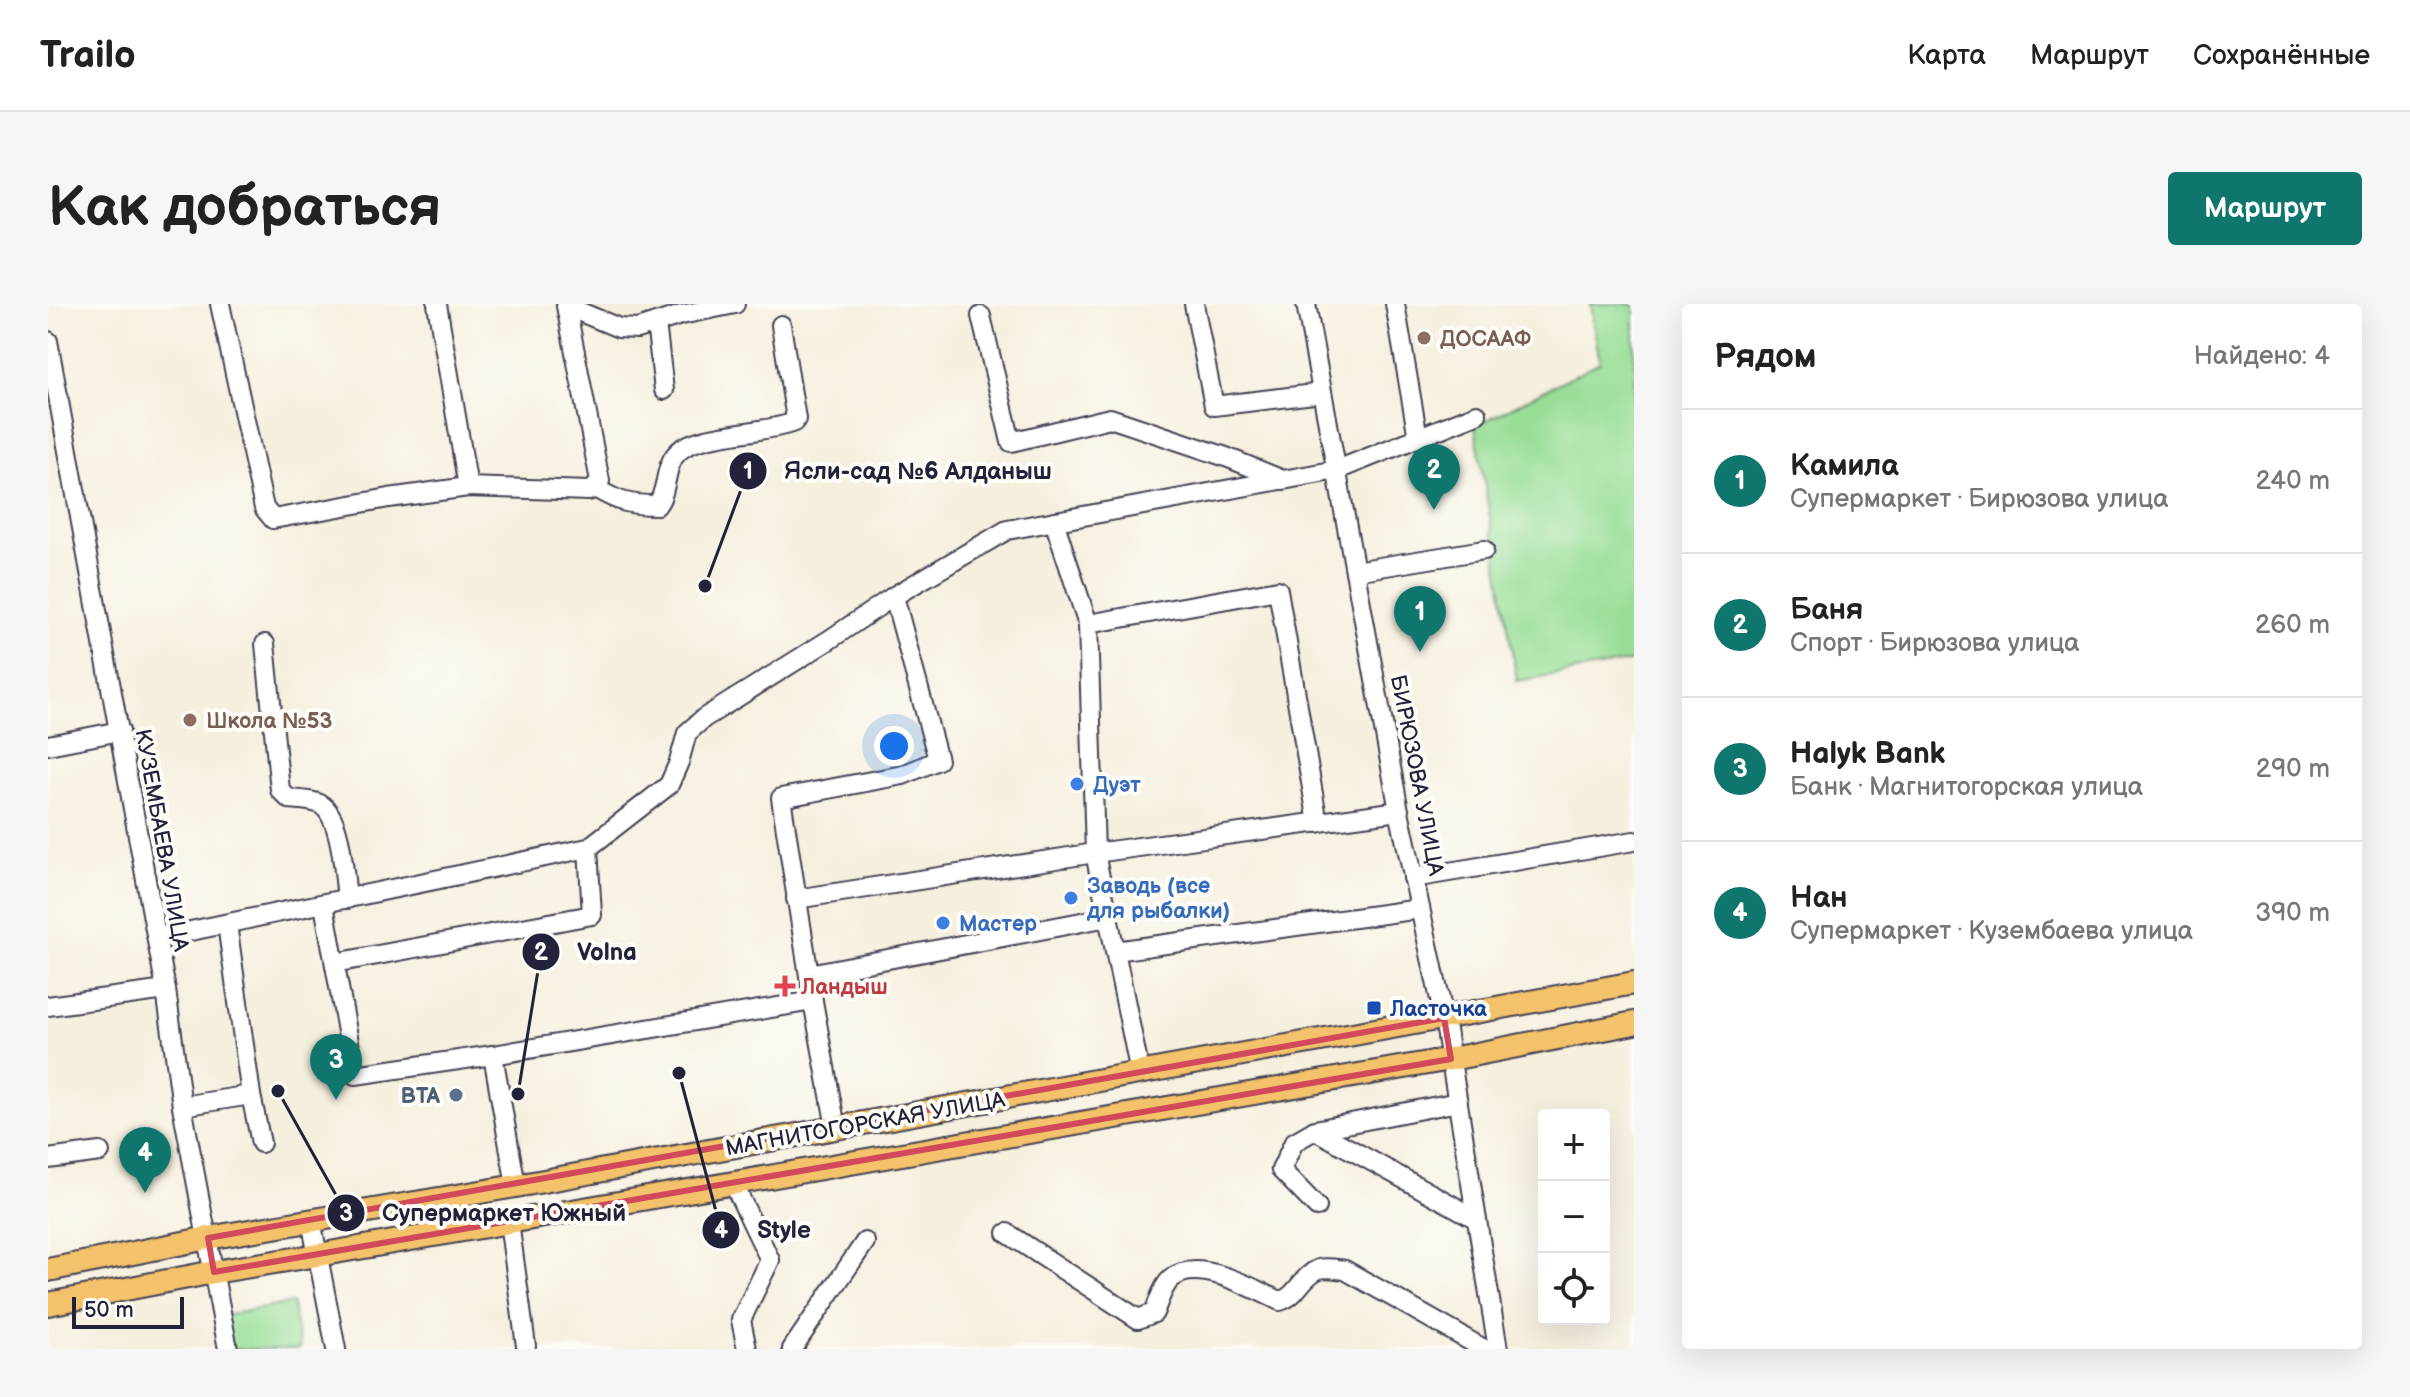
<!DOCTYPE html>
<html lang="ru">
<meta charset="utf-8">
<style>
:root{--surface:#fff;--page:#f6f6f6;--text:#222;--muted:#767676;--line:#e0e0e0;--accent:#0f766e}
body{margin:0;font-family:"Balsamiq Sans",sans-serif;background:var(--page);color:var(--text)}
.controls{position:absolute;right:24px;bottom:24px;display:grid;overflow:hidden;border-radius:8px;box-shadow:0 8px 32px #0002}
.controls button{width:72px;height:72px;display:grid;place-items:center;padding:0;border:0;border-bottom:2px solid var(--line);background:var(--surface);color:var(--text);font:40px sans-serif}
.scale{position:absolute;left:24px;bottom:20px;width:112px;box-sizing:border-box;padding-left:8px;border:4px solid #22223b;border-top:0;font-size:22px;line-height:28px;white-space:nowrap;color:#22223b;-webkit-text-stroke:6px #fdfcf7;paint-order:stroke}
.you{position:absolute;left:846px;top:442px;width:28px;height:28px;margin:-20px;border:6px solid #fff;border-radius:50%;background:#1a73e8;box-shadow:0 0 0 12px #1a73e833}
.badge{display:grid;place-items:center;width:52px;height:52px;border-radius:50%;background:var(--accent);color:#fff;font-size:26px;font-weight:700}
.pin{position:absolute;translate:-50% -66px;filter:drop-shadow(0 2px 4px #0008)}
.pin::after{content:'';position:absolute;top:42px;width:28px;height:24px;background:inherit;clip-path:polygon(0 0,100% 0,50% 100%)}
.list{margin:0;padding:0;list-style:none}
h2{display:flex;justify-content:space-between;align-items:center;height:104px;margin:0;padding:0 32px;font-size:34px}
h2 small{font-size:26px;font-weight:400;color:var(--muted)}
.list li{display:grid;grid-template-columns:52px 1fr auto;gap:24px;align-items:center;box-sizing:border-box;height:144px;padding:0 32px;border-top:2px solid var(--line)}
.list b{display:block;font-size:30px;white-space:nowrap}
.list p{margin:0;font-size:26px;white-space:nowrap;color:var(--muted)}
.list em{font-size:26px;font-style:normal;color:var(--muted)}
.icon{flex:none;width:44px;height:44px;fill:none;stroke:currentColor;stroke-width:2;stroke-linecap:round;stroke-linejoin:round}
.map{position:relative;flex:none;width:1586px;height:1045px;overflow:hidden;border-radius:8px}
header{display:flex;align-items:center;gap:48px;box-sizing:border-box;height:112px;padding:0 40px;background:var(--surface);border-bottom:2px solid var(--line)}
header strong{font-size:38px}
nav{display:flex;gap:44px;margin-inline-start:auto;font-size:28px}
.intro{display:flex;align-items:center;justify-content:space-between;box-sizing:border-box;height:192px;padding:0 48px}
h1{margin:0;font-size:56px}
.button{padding:20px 36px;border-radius:8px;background:var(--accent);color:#fff;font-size:28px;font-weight:700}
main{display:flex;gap:48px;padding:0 48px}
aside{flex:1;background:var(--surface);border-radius:8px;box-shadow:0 8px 32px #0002}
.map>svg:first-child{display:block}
.green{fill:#98de97;stroke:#5d8069;stroke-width:2}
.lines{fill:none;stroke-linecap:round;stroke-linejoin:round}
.minor-casing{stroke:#424153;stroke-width:22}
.major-casing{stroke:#424153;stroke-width:26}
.minor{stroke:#fff;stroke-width:18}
.major{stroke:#f3c26a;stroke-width:22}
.marked{fill:none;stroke:#d1495b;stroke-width:6;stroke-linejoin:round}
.education-dot{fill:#8d6e63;stroke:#fdfcf7;stroke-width:3}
.shop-dot{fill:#3f7fe0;stroke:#fdfcf7;stroke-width:3}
.health-dot{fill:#e0444e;stroke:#fdfcf7;stroke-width:3}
.transit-dot{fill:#1a4fb4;stroke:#fdfcf7;stroke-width:3}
.service-dot{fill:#5c6f8a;stroke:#fdfcf7;stroke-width:3}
.labels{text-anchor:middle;stroke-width:8;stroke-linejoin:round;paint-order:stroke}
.education-label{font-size:22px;font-weight:bold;fill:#785e54;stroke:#fdfcf7;text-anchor:start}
.street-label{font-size:22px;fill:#22223b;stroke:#fdfcf7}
.shop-label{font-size:22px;font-weight:bold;fill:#366cbe;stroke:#fdfcf7;text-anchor:start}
.health-label{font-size:22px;font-weight:bold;fill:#be3a42;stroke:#fdfcf7;text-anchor:start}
.transit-label{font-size:22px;font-weight:bold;fill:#164399;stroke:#fdfcf7;text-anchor:start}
.service-label{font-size:22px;font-weight:bold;fill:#4e5e75;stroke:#fdfcf7;text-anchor:end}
.leader{fill:none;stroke:#22223b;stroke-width:3}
.callout-dot{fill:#22223b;stroke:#fdfcf7;stroke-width:3}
.mark-label{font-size:24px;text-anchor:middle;font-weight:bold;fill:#fff}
.callout-label{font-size:24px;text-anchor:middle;font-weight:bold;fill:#22223b;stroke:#fdfcf7;stroke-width:8;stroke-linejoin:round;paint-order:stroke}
</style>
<header>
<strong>Trailo</strong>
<nav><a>Карта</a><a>Маршрут</a><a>Сохранённые</a></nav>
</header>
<div class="intro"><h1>Как добраться</h1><a class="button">Маршрут</a></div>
<main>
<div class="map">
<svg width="1586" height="1045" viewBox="0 0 1586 1045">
<rect width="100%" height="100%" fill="#fdfcf7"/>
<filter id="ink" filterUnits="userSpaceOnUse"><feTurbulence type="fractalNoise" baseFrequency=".0125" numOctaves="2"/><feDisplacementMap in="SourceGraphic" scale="16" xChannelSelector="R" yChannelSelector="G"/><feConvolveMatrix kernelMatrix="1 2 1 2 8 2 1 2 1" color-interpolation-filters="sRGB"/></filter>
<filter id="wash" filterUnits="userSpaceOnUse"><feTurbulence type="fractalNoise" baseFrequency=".006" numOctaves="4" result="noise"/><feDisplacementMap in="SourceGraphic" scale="32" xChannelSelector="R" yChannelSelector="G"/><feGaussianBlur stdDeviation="1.8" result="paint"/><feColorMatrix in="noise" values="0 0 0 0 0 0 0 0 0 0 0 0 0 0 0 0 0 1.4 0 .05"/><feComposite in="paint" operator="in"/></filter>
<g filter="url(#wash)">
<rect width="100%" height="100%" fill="#f5efdd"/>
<g class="green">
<polygon points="1542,0 1586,0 1586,357 1469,377 1427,122 1552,58"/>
<polygon points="244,999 252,1045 183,1045 177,1011"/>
</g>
</g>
<g filter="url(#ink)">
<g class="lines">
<defs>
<g id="minor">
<polyline points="172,0 216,204 225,215 341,194 420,183 541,187 547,184 552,177 518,2 571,24 589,25 633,11 687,0"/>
<polyline points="389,0 420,183"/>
<polyline points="1146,0 1166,102 1274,89"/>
<polyline points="1258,0 1351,507 1396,714 1450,1045"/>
<polyline points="1347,0 1370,134"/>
<polyline points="933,12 963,138 1062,114 1178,153 1235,176 1289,166 1429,110"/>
<polyline points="608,19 616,86"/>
<polyline points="0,37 118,686 134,802 180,1045"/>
<path d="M547,184C571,198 581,201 609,201C620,187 616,161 630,148C649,128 718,130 746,118L748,115L733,21"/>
<polyline points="1006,217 1040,320"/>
<polyline points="1307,267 1436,246"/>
<polyline points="846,292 959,226 1232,176"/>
<path d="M217,340L232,486L241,495C251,496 263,496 272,500C294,512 296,572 299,595"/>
<polyline points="0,441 72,427"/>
<polyline points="1365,574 1586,537"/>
<polyline points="748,595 1047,549 1351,507"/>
<polyline points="276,601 307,771 445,751 765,697 733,494 855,471 890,456 846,292 781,336 656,414 639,429 631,458 621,481 540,544"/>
<polyline points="179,620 203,791 213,839"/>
<polyline points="109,634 540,544 544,611 287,659"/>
<polyline points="1067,647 1372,605"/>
<polyline points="761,670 1060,613"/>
<polyline points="765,697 788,824"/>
<polyline points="0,702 118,686"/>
<polyline points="445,751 468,882"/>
<polyline points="1092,769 1047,549 1040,320 1230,286 1270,519"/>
<polyline points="134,802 203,791"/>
<polyline points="1267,826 1410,798"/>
<polyline points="0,855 52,848"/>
<polyline points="685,879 722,956 693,1016 699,1045"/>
<polyline points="1269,903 1233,866 1246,838 1267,826 1427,914"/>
<polyline points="263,916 288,1045"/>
<polyline points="461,918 478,1042"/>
<path d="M959,929L1090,1015L1106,1009C1110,999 1115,982 1123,975C1149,952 1206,985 1232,997C1250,992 1253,972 1271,965C1278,963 1289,965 1297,966L1436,1045"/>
<polyline points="744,1045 817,938"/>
</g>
<g id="major">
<polyline points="0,966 160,934 468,882 1586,679"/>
<polyline points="0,1000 166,968 270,951 1403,755 1586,719"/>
</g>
</defs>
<use href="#minor" class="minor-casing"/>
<use href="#major" class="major-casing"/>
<use href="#minor" class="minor"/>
<use href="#major" class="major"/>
</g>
</g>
<path class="marked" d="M1396,714L1403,755L166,968L160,934Z"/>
<g class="education-dot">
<circle cx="1376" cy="34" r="8"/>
<circle cx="142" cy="416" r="8"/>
</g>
<g class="shop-dot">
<circle cx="1029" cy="480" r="8"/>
<circle cx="1023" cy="594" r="8"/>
<circle cx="895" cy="619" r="8"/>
</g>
<path class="health-dot" d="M733 670h8v8h8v8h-8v8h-8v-8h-8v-8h8z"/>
<rect class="transit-dot" x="1318" y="696" width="16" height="16" rx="4"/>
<circle class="service-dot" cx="408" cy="791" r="8"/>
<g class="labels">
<g class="education-label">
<text x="1392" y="42">ДОСААФ</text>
<text x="158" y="424">Школа №53</text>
</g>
<g class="street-label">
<text transform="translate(1370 471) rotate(79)" y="8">БИРЮЗОВА УЛИЦА</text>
<text transform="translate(115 536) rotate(80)" y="8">КУЗЕМБАЕВА УЛИЦА</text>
<text transform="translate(817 819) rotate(-10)" y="8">МАГНИТОГОРСКАЯ УЛИЦА</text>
</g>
<g class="shop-label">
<text x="1045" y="488">Дуэт</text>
<text x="1039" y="589">Заводь (все<tspan x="1039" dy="25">для рыбалки)</tspan></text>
<text x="911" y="627">Мастер</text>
</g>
<g class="health-label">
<text x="753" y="690">Ландыш</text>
</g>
<g class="transit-label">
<text x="1342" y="712">Ласточка</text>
</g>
<g class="service-label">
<text x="392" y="799">BTA</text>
</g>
</g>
<path class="leader" d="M657 282L700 167M470 790L493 648M230 787L298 909M631 769L673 926"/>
<g class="callout-dot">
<circle cx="657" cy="282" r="8"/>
<circle cx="470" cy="790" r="8"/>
<circle cx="230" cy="787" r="8"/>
<circle cx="631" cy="769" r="8"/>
<circle cx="700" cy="167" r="20"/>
<circle cx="493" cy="648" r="20"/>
<circle cx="298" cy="909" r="20"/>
<circle cx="673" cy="926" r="20"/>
</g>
<g class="mark-label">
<text x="700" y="175">1</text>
<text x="493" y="656">2</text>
<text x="298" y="917">3</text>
<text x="673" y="934">4</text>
</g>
<g class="callout-label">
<text x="870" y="175">Ясли-сад №6 Алданыш</text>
<text x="559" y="656">Volna</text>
<text x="456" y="917">Супермаркет Южный</text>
<text x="736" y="934">Style</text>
</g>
</svg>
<div class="controls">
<button>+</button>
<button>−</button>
<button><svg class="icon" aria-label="locate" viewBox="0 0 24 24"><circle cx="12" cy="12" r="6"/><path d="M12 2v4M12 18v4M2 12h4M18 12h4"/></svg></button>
</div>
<div class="scale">50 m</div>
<div class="you"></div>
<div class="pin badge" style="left:1372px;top:348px">1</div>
<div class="pin badge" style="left:1386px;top:206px">2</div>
<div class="pin badge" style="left:288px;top:796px">3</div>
<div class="pin badge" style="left:97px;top:889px">4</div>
</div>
<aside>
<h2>Рядом<small>Найдено: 4</small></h2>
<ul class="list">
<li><span class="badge">1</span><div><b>Камила</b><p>Супермаркет · Бирюзова улица</p></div><em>240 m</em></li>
<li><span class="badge">2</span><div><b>Баня</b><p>Спорт · Бирюзова улица</p></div><em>260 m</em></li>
<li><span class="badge">3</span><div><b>Halyk Bank</b><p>Банк · Магнитогорская улица</p></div><em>290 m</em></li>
<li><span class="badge">4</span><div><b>Нан</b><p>Супермаркет · Кузембаева улица</p></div><em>390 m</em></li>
</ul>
</aside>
</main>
